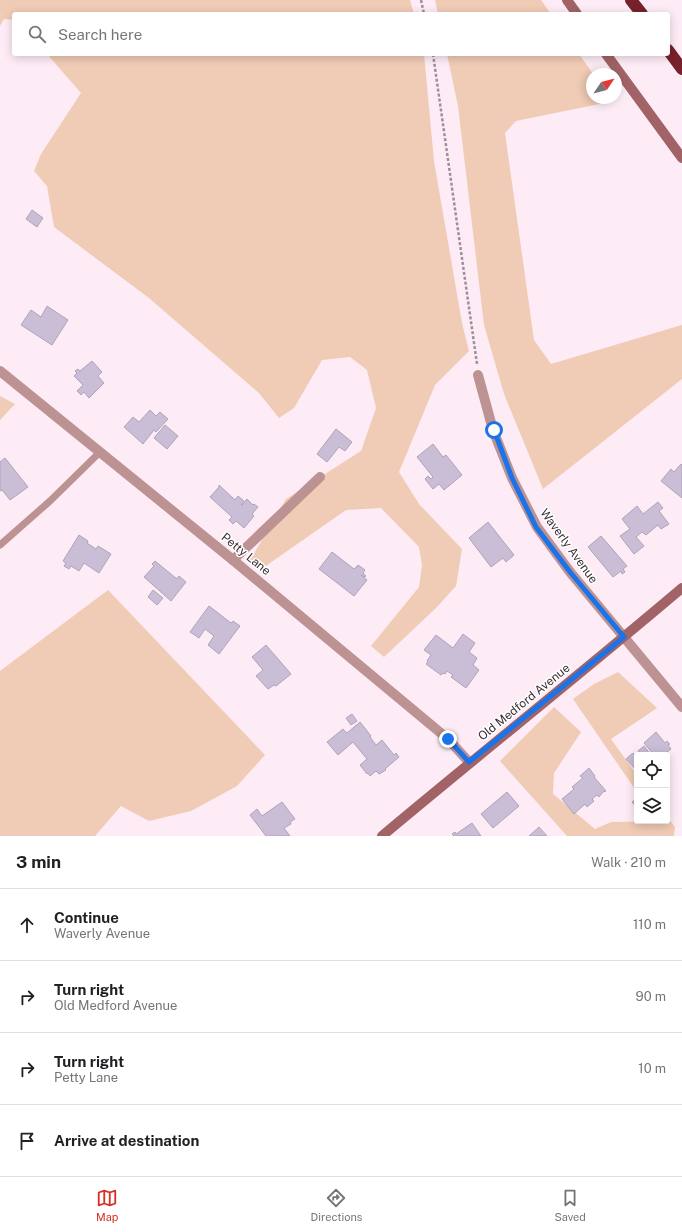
<!DOCTYPE html>
<meta charset="utf-8">
<style>
:root{--surface:#fff;--page:#f6f6f6;--text:#202124;--muted:#757577;--line:#e0e0e0;--accent:#d93025}
body{margin:0;font-family:"Public Sans",sans-serif;background:var(--page);color:var(--text)}
.controls{position:absolute;right:12px;bottom:12px;display:grid;overflow:hidden;border-radius:4px;box-shadow:0 2px 10px #0003}
.controls button{width:36px;height:36px;display:grid;place-items:center;padding:0;border:0;border-bottom:1px solid var(--line);background:var(--surface);color:var(--text);font:20px sans-serif}
.compass{position:absolute;left:586px;top:68px;width:36px;height:36px;border-radius:50%;background:var(--surface);box-shadow:0 2px 10px #0003;rotate:55deg}
.stop{position:absolute;width:12px;height:12px;margin:-9px;border:3px solid #1a73e8;border-radius:50%;background:#fff}
.stop.end{background:#1a73e8;border-color:#fff;box-shadow:0 1px 4px #0008}
.list{margin:0;padding:0;list-style:none}
h2{display:flex;justify-content:space-between;align-items:center;height:52px;margin:0;padding:0 16px;font-size:17px}
h2 small{font-size:13px;font-weight:400;color:var(--muted)}
.list li{display:grid;grid-template-columns:26px 1fr auto;gap:12px;align-items:center;box-sizing:border-box;height:72px;padding:0 16px;border-top:1px solid var(--line)}
.list b{display:block;font-size:15px;white-space:nowrap}
.list p{margin:0;font-size:13px;white-space:nowrap;color:var(--muted)}
.list em{font-size:13px;font-style:normal;color:var(--muted)}
.icon{flex:none;width:22px;height:22px;fill:none;stroke:currentColor;stroke-width:2;stroke-linecap:round;stroke-linejoin:round}
.map{position:relative;flex:none;width:682px;height:836px;overflow:hidden}
.search{position:absolute;background:var(--surface);box-shadow:0 2px 10px #0003;left:12px;right:12px;top:12px;height:44px;display:flex;align-items:center;gap:10px;box-sizing:border-box;padding:0 14px;border-radius:4px;color:var(--muted);font-size:15px}
.sheet{height:340px;background:var(--surface)}
nav{display:flex;justify-content:space-around;align-items:center;box-sizing:border-box;height:56px;border-top:1px solid var(--line);background:var(--surface);font-size:11px;color:var(--muted)}
nav a{display:grid;justify-items:center;gap:2px}
nav .on{color:var(--accent)}
.map>svg:first-child{display:block}
.green{fill:#f0cbb5}
.building{fill:#cabdd6;stroke:#afa3bb}
.lines{fill:none;stroke-linecap:round;stroke-linejoin:round}
.path{stroke:#9d8f97;stroke-width:2.5;stroke-dasharray:3 2;stroke-linecap:butt}
.lane{stroke:#bd9292;stroke-width:7}
.street{stroke:#bd9292;stroke-width:10}
.secondary{stroke:#a16366;stroke-width:10}
.highway{stroke:#76212c;stroke-width:12}
.route{stroke:#1a73e8;stroke-width:5}
.labels{text-anchor:middle;stroke-width:3;stroke-linejoin:round;paint-order:stroke}
.street-label{font-size:12px;fill:#3b3036;stroke:#fff}
</style>
<div class="map">
<svg width="682" height="836" viewBox="0 0 682 836">
<rect width="100%" height="100%" fill="#fdecf5"/>
<g class="green">
<polygon points="0,0 410,0 414,14 14,14 14,20 4,19 0,26"/>
<polygon points="435,0 541,0 551,14 438,14"/>
<polygon points="47,54 424,54 434,161 462,323 469,351 435,385 399,472 419,504 462,549 456,586 436,608 384,657 371,646 419,587 422,565 419,547 381,508 346,510 260,570 249,562 286,499 361,451 376,408 367,370 350,357 322,360 294,408 279,418 259,393 149,298 54,227 47,186 34,171 41,154 81,93"/>
<polygon points="447,54 579,54 593,74 592,74 592,98 607,98 609,102 516,121 505,133 534,340 551,364 682,325 682,379 543,489 504,394 484,325 458,106"/>
<polygon points="0,396 15,404 0,420"/>
<polygon points="108,590 265,755 237,786 191,811 149,821 121,806 95,836 0,836 0,671"/>
<polygon points="618,672 657,708 611,739 637,775 637,792 573,699 594,684"/>
<polygon points="554,707 581,732 554,773 553,794 595,829 611,822 667,821 667,816 675,827 674,836 567,836 500,761"/>
</g>
<g class="building">
<polygon points="32,210 43,218 37,227 26,219"/>
<polygon points="47,306 68,320 52,345 21,325 31,310 41,317"/>
<polygon points="92,361 102,372 98,376 104,383 89,398 84,392 81,395 77,391 83,385 74,376 77,373 75,371 78,369 80,371"/>
<polygon points="150,410 156,416 160,412 168,419 156,432 154,430 143,444 124,427 133,417 139,422"/>
<polygon points="165,425 178,436 167,449 154,438"/>
<polygon points="336,429 352,442 345,451 339,447 327,462 317,454"/>
<polygon points="433,444 443,457 446,455 462,475 444,490 439,484 433,489 425,479 428,476 431,479 433,477 417,457"/>
<polygon points="5,458 28,487 10,500 2,490 0,491 0,462"/>
<polygon points="681,464 682,465 682,498 661,481 671,469 674,472"/>
<polygon points="219,485 235,500 238,496 244,501 241,505 242,505 247,499 253,505 254,504 258,507 252,514 254,516 244,528 236,521 233,524 229,520 232,517 210,497 219,487"/>
<polygon points="658,502 663,508 659,511 669,524 661,529 658,525 646,535 642,532 636,537 644,546 634,554 620,536 630,529 622,519 637,506 643,514"/>
<polygon points="488,522 514,555 506,562 503,558 491,567 469,538"/>
<polygon points="79,535 88,541 87,543 96,549 98,546 111,554 99,573 84,563 79,571 71,566 69,569 64,566 66,563 63,561"/>
<polygon points="601,536 627,566 623,569 625,572 622,574 621,571 613,577 588,547"/>
<polygon points="332,552 354,569 358,565 365,570 363,573 366,576 365,577 361,575 367,580 354,596 319,569"/>
<polygon points="155,561 177,579 179,576 186,582 171,601 144,577 154,566 152,564"/>
<polygon points="153,590 163,598 157,605 148,597"/>
<polygon points="209,606 231,623 233,621 240,626 219,654 208,645 214,636 205,629 199,638 190,632"/>
<polygon points="463,634 475,643 469,652 477,658 473,665 479,670 466,688 451,677 453,675 447,671 445,674 443,673 441,675 426,664 428,662 427,661 431,655 424,650 436,635 453,648"/>
<polygon points="266,645 291,674 276,686 274,685 268,689 256,676 263,670 252,657"/>
<polygon points="352,714 357,721 351,725 346,718"/>
<polygon points="360,722 371,736 370,737 376,745 382,740 394,755 396,753 399,757 385,769 386,770 379,774 376,771 370,776 368,773 367,774 360,765 367,759 353,742 338,755 327,742 343,729 347,733"/>
<polygon points="656,732 665,743 667,741 670,744 668,745 671,749 664,754 665,755 654,755 644,743"/>
<polygon points="644,746 651,755 641,755 638,751"/>
<polygon points="633,753 637,758 637,771 626,759"/>
<polygon points="589,768 595,776 594,777 606,791 603,792 599,797 597,795 592,799 594,801 587,807 585,804 574,814 562,799 574,789 572,787 583,778 580,776"/>
<polygon points="507,792 519,806 493,828 481,814"/>
<polygon points="637,798 637,808 632,802"/>
<polygon points="282,802 295,819 290,822 291,824 284,828 290,836 266,836 250,815 257,809 262,816"/>
<polygon points="472,823 481,836 454,836 452,834 455,832 456,834"/>
<polygon points="539,827 547,836 529,836"/>
</g>
<g class="lines">
<g class="path">
<polyline points="421,0 424,14"/>
<polyline points="433,54 477,364"/>
</g>
<polyline class="lane" points="0,545 50,501 100,452"/>
<g class="street">
<polyline points="0,371 233,560 448,739 469,762"/>
<polyline points="478,375 493,430 512,478 537,527 570,572 682,707"/>
<polyline points="233,560 320,477"/>
</g>
<g class="secondary">
<polyline points="567,0 577,14"/>
<polyline points="606,54 682,158"/>
<path d="M382,836C481,753 583,672 682,588"/>
</g>
<g class="highway">
<polyline points="631,0 642,14"/>
<polyline points="668,50 682,69"/>
</g>
</g>
<g class="lines">
<polyline class="route" points="448,739 469,762 624,637 570,572 536,527 512,478 494,430"/>
</g>
<g class="labels">
<g class="street-label">
<text transform="translate(569 546) rotate(54)" y="4">Waverly Avenue</text>
<text transform="translate(246 554) rotate(39)" y="4">Petty Lane</text>
<text transform="translate(524 702) rotate(-39)" y="4">Old Medford Avenue</text>
</g>
</g>
</svg>
<div class="controls">
<button><svg class="icon" aria-label="locate" viewBox="0 0 24 24"><circle cx="12" cy="12" r="6"/><path d="M12 2v4M12 18v4M2 12h4M18 12h4"/></svg></button>
<button><svg class="icon" aria-label="layers" viewBox="0 0 24 24"><path d="M12 4l9 5-9 5-9-5zM3 14l9 5 9-5"/></svg></button>
</div>
<svg class="compass" viewBox="-18 -18 36 36"><path d="M0-13l5 13h-10z" fill="#e53935"/><path d="M0 13l5-13h-10z" fill="#757577"/></svg>
<div class="stop" style="left:494px;top:430px"></div>
<div class="stop end" style="left:448px;top:739px"></div>
<div class="search"><svg class="icon" aria-label="search" viewBox="0 0 24 24"><circle cx="10" cy="10" r="6"/><path d="M15 15l6 6"/></svg>Search here</div>
</div>
<section class="sheet">
<h2>3 min<small>Walk · 210 m</small></h2>
<ul class="list">
<li><svg class="icon" aria-label="ahead" viewBox="0 0 24 24"><path d="M12 20V5M6 11l6-6 6 6"/></svg><div><b>Continue</b><p>Waverly Avenue</p></div><em>110 m</em></li>
<li><svg class="icon" aria-label="right" viewBox="0 0 24 24"><path d="M7 20v-9h11M14 6l5 5-5 5"/></svg><div><b>Turn right</b><p>Old Medford Avenue</p></div><em>90 m</em></li>
<li><svg class="icon" aria-label="right" viewBox="0 0 24 24"><path d="M7 20v-9h11M14 6l5 5-5 5"/></svg><div><b>Turn right</b><p>Petty Lane</p></div><em>10 m</em></li>
<li><svg class="icon" aria-label="arrive" viewBox="0 0 24 24"><path d="M6 21V4h12l-3 4 3 4H6"/></svg><div><b>Arrive at destination</b></div></li>
</ul>
</section>
<nav>
<a class="on"><svg class="icon" aria-label="map" viewBox="0 0 24 24"><path d="M3 6l6-2 6 2 6-2v14l-6 2-6-2-6 2zM9 4v14M15 6v14"/></svg>Map</a>
<a><svg class="icon" aria-label="directions" viewBox="0 0 24 24"><path d="M12 3l9 9-9 9-9-9zM9 14v-3h6M13 9l2 2-2 2"/></svg>Directions</a>
<a><svg class="icon" aria-label="saved" viewBox="0 0 24 24"><path d="M7 4h10v16l-5-4-5 4z"/></svg>Saved</a>
</nav>
